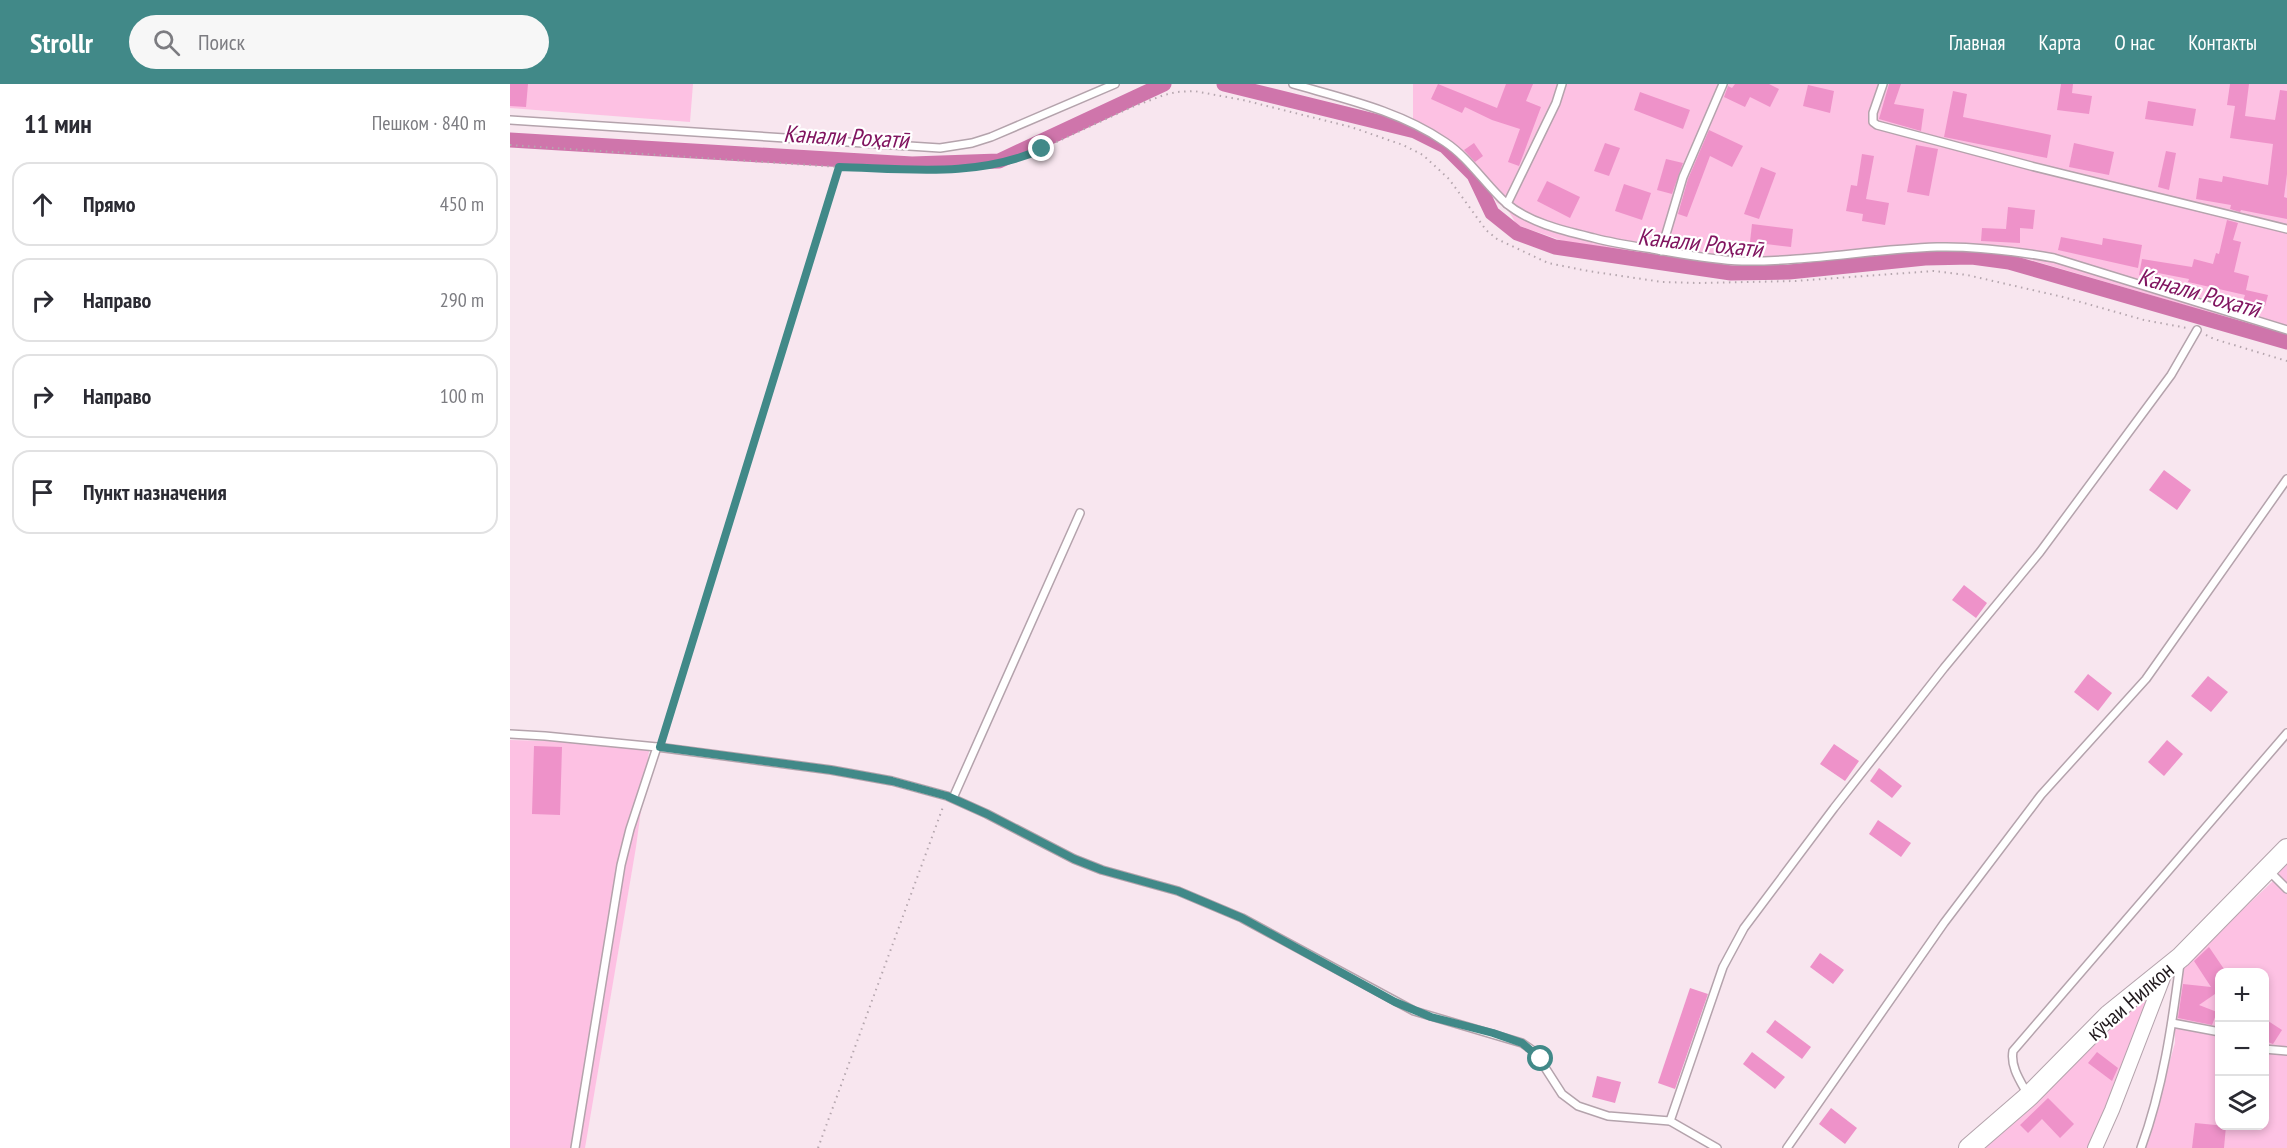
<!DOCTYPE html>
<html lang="ru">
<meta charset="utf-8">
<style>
:root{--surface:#fff;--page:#f7f7f7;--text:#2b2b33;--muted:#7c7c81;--line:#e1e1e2;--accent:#418988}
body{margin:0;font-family:"PT Sans Narrow",sans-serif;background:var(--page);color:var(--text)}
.controls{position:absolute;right:18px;bottom:18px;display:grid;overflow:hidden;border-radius:12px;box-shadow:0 3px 9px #0003}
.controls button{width:54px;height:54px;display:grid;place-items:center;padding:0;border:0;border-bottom:2px solid var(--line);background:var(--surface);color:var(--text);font:30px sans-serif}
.stop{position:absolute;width:18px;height:18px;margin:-14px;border:4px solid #418988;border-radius:50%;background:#fff}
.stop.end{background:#418988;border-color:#fff;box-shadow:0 2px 6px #0008}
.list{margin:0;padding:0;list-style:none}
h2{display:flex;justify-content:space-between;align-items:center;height:78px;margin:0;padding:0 24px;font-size:26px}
h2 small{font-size:20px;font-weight:400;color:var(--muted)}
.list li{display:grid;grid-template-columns:39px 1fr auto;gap:18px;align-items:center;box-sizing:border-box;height:84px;margin:0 12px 12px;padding:0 12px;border:2px solid var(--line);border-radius:18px}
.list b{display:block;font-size:22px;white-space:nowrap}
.list em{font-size:20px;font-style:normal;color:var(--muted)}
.icon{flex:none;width:33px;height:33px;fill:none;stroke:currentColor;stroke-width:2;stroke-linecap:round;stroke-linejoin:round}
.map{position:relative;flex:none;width:1777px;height:1064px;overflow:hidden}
header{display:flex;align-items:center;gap:36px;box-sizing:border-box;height:84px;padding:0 30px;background:var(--accent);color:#fff}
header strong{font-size:28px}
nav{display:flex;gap:33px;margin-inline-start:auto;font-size:21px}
.search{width:420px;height:54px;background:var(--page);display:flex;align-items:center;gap:15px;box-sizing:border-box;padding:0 21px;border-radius:33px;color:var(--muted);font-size:22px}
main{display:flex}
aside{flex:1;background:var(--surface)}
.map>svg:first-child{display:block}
.green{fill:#fdc1e3;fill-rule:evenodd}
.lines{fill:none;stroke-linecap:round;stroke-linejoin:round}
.canal{stroke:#cf75ab;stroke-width:15}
.building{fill:#ee92c9}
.lane-casing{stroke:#b4a3ac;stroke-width:10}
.street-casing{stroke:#b4a3ac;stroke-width:16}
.secondary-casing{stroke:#b4a3ac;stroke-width:22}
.path{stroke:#b5a6ae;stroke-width:2;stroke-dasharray:1.5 4.5;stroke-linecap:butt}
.lane{stroke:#fff;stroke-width:7}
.street{stroke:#fff;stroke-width:14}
.secondary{stroke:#fff;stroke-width:20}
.route{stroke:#418988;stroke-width:8}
.labels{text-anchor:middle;stroke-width:4.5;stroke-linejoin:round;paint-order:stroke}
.street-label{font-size:22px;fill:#1f181c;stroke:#fff}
.water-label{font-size:24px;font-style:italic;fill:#811560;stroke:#fff}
</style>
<header>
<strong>Strollr</strong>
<div class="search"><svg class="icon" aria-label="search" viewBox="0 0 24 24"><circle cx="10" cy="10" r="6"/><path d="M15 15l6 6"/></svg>Поиск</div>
<nav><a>Главная</a><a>Карта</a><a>О нас</a><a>Контакты</a></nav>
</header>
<main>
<aside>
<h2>11 мин<small>Пешком · 840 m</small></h2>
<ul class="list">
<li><svg class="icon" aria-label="ahead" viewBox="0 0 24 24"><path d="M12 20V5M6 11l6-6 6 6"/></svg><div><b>Прямо</b></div><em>450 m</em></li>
<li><svg class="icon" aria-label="right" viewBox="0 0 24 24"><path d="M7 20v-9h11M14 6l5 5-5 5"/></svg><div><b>Направо</b></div><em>290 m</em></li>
<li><svg class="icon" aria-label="right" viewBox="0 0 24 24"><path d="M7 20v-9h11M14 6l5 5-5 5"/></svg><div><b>Направо</b></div><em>100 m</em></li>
<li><svg class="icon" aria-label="arrive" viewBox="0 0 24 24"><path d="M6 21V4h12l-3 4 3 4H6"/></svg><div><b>Пункт назначения</b></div></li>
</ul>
</aside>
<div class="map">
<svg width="1777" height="1064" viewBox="0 0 1777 1064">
<rect width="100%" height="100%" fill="#f8e6ef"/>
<g class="green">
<polygon points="0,0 183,0 180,38 0,24"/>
<polygon points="903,0 1777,0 1777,251 1521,176 1466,167 1394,169 1237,184 1193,180 1062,160 1007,141 996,123 987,119 968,86 903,38"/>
<polygon points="0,656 140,660 126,763 75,1064 0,1064"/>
<path d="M1777,775V1064H1635L1665,959V889L1762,798L1769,790L1765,786ZM1710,888H1754V1042H1710Z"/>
<polygon points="1646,903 1590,1064 1474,1064"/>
</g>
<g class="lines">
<g class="canal">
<polyline points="714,0 905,47 935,62 964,91 982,129 1007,149 1045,163 1221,189 1279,188 1415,174 1462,173 1499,178 1777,258"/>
<polyline points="0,56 402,80 489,77 654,0"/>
</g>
</g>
<g class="building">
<polygon points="0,0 18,0 16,23 0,22"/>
<polygon points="928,0 987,24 996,0 1023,0 1016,17 1031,23 1009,82 998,78 1010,45 982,36 955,23 952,29 921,15"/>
<polygon points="1225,0 1259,0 1269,5 1260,23 1240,13 1235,23 1214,13 1218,2 1222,4"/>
<polygon points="1379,0 1391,0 1384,20 1414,25 1411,47 1369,35"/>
<polygon points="1551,0 1563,0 1562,9 1582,12 1579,30 1547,26"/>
<polygon points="1720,0 1739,0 1735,32 1765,36 1770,6 1777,7 1777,90 1774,113 1777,114 1777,135 1731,126 1730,128 1720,125 1721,121 1686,115 1689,94 1712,98 1713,92 1758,101 1763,60 1720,54 1725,22 1717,21"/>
<polygon points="1298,1 1324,7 1320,29 1293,22"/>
<polygon points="1443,7 1457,10 1453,33 1541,51 1537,74 1434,53"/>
<polygon points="1130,8 1180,26 1173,45 1124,26"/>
<polygon points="1638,17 1686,25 1683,42 1635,35"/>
<polygon points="1199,46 1233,62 1222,83 1200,72 1177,133 1168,130 1178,95"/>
<polygon points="964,59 973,72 965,78 954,66"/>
<polygon points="1095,59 1110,64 1099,92 1084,87"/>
<polygon points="1564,59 1604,68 1599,91 1559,83"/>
<polygon points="1406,61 1428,65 1419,112 1397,108"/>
<polygon points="1656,67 1666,69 1659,106 1648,103"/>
<polygon points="1352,70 1364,72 1356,115 1379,119 1375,141 1352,137 1353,130 1336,127 1341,101 1347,102"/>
<polygon points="1156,75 1173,79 1162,110 1147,106"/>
<polygon points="1251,83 1266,89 1249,135 1234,130"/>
<polygon points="1037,97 1070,113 1060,134 1027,117"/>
<polygon points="1114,100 1141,109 1132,136 1105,127"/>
<polygon points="1498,123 1525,126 1523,145 1510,144 1510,159 1471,157 1472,144 1496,145"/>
<polygon points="1717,136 1728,139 1723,156 1731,158 1724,188 1739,192 1736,206 1758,211 1755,222 1733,217 1735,211 1678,198 1679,195 1648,189 1647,194 1629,191 1632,175 1682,183 1684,175 1703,180 1706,169 1709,170"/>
<polygon points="1242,140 1283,145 1281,163 1240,158"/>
<polygon points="1551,153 1592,161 1593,154 1632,161 1628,184 1548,166"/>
<polygon points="1654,386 1681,406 1667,426 1639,406"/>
<polygon points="1454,501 1477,519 1466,534 1442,516"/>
<polygon points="1578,590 1602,609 1588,627 1564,608"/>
<polygon points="1698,592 1718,608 1701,628 1681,612"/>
<polygon points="1657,656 1673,670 1654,692 1638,678"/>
<polygon points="1324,660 1349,677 1335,697 1310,680"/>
<polygon points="24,662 52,663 50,731 22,730"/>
<polygon points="1369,684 1392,702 1382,714 1360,697"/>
<polygon points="1368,736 1401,759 1391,773 1359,750"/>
<polygon points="1699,863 1716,888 1710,888 1710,916 1705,910 1689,921 1707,928 1702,941 1668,934 1673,900 1701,903 1684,877"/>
<polygon points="1310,869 1334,886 1323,900 1300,883"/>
<polygon points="1180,904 1198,910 1165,1005 1148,999"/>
<polygon points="1755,935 1772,946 1763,960 1755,957"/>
<polygon points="1265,936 1301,963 1292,975 1256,948"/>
<polygon points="1242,968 1275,993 1265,1005 1233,980"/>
<polygon points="1587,968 1608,984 1602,997 1578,979"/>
<polygon points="1087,992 1111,998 1105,1019 1082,1013"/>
<polygon points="1538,1014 1564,1040 1550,1054 1532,1035 1518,1049 1510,1041"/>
<polygon points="1321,1024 1347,1044 1335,1060 1309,1040"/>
<polygon points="1685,1039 1716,1042 1714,1064 1682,1064"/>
</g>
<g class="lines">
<defs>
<g id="lane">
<path d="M783,0C835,15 890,27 935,58C959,74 975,100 996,119C1019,139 1055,147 1084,154C1103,159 1123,162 1142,165C1172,170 1201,176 1232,177C1297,178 1362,165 1427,163C1466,162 1505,167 1544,174L1777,246"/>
<polyline points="1373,0 1363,29 1363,38 1367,41 1521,82 1777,145"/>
<polyline points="0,36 430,64 462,59 481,53 605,0"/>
<polyline points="997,120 1046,19 1052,0"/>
<polyline points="1151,167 1173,93 1213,0"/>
<polyline points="0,650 35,652 147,663 120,745 111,781 65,1064"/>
<polyline points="147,663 321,686 382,697 437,712 477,730 564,775 592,786 668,807 732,834 904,927 1012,959 1025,968 1052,1010 1068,1022 1098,1032 1160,1037 1207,1064"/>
<polyline points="443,714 570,429"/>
<polyline points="1759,787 1777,805"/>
<polyline points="1662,939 1710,948"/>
<polyline points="1754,965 1777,967"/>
<path d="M1518,1011C1511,998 1500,983 1503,967L1777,649"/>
<polyline points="1160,1037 1213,883 1234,844 1324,724 1434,584 1530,468 1661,291 1687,246"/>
<polyline points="1277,1064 1434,839 1531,711 1636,595 1777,395"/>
<path d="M1631,1064C1653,1004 1662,941 1670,879"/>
</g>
<polyline id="street" points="1585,1064 1602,1026 1656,886"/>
<polyline id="secondary" points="1459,1064 1519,1012 1599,931 1671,873 1777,765"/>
</defs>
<use href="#lane" class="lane-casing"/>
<use href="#street" class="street-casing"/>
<use href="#secondary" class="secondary-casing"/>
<g class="path">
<polyline points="0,61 329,83 446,87 496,79 516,72 622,23 654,11 667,8 684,7 733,16 841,43 893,61 913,71 939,95 976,146 987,155 1038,179 1078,187 1152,198 1189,199 1285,197 1424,187 1457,191 1553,213 1634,236 1677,244"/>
<polyline points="1696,251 1704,255 1777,277"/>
<polyline points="153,655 329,84"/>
<polyline points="308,1064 433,723"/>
</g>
<use href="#lane" class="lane"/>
<use href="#street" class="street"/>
<use href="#secondary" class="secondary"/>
</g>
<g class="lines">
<path class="route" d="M532,65C467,94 399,85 329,83L150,663L321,686L382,697L437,712L477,730L564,775L592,786L668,807L732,834L885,918L921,933L983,949L1012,959L1031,975"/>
</g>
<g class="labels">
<g class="street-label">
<text transform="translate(1620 917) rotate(-41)" y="8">кӯчаи Нилкон</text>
</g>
<g class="water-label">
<text transform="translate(336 53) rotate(3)" y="8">Канали Роҳатӣ</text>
<text transform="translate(1190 159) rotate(6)" y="8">Канали Роҳатӣ</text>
<text transform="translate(1689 209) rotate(16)" y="8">Канали Роҳатӣ</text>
</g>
</g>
</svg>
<div class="controls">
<button>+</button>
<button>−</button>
<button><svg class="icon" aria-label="layers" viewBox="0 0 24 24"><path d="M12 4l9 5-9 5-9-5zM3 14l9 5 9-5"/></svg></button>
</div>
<div class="stop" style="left:1031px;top:975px"></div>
<div class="stop end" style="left:532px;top:65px"></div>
</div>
</main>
